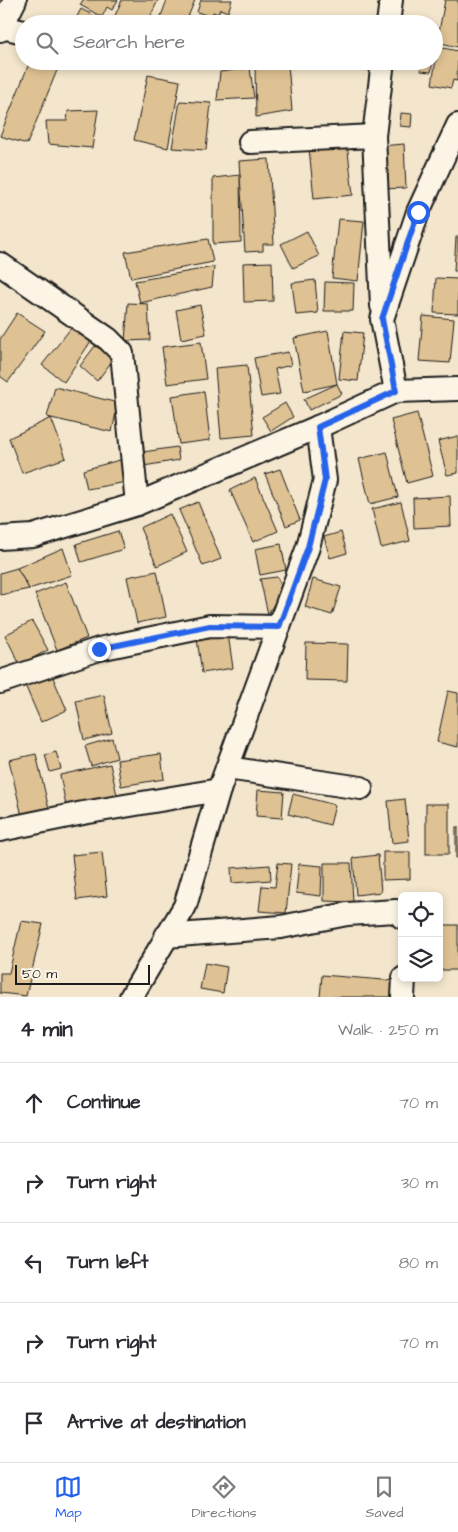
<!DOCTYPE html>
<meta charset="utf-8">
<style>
:root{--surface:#fff;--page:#f2f2f3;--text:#2b2b33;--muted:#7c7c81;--line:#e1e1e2;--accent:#2563eb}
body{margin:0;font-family:"Architects Daughter",sans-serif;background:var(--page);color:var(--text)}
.controls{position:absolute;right:15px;bottom:15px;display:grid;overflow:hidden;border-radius:8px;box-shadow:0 2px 8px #0003}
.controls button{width:45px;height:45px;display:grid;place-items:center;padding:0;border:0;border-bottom:1px solid var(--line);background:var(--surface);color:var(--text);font:25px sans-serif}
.scale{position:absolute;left:15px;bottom:12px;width:135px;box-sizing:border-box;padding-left:5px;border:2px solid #1c1c1c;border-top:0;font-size:14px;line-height:18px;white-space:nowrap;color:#1c1c1c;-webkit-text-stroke:4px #fcf5e5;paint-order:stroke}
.stop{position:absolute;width:15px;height:15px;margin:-11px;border:4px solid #2563eb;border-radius:50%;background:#fff}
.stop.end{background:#2563eb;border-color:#fff;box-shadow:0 1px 5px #0008}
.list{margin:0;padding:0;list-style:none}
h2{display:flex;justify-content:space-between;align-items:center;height:65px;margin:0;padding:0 20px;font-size:21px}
h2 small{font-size:16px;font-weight:400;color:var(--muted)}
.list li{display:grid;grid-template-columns:32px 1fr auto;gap:15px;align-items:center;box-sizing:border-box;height:80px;padding:0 20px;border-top:1px solid var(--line)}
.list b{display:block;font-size:19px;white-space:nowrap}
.list em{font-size:16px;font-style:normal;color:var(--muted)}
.icon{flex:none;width:28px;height:28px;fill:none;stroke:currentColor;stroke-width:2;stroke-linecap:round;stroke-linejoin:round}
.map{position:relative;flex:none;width:458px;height:997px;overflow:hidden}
.search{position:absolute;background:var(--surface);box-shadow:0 2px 8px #0003;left:15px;right:15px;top:15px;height:55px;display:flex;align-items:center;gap:12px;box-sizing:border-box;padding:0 18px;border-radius:28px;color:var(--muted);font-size:19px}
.sheet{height:465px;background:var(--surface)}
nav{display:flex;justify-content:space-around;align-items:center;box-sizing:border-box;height:70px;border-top:1px solid var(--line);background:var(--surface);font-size:14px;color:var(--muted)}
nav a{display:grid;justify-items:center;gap:2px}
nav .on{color:var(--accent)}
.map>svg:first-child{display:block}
.building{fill:#dfc293;stroke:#1c1c1c}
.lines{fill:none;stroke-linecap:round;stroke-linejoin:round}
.minor-casing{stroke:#1c1c1c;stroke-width:26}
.minor{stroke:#fcf5e5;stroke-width:22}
.route{stroke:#2563eb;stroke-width:6}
</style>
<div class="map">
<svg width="458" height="997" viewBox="0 0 458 997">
<rect width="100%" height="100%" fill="#f3e6cc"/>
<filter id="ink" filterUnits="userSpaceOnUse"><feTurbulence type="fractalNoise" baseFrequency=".02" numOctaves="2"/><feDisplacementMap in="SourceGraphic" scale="10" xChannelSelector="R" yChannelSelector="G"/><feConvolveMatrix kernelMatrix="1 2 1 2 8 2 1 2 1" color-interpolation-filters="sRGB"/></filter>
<g filter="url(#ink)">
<g class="building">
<polygon points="83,0 118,0 112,10 107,7 102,17 80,5"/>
<polygon points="122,0 158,0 147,24 121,24 113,20"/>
<polygon points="167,0 195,0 185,24 158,24"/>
<polygon points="201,0 232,0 228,12 220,9 218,14 213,12 212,17 197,12"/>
<polygon points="445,0 458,0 458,47 437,42"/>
<polygon points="81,9 108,23 73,24"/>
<polygon points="438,47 458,51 457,81 453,80 451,88 432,84"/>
<polygon points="30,61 60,63 27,144 0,136"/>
<polygon points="422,61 433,61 431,72 421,71"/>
<polygon points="288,64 292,111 256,117 255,66"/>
<polygon points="250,68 254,98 217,100 220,72"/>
<polygon points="148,75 180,81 168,148 134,140"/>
<polygon points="180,101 211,103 206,150 172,148"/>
<polygon points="98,110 92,148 48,144 46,121 67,121 68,111"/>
<polygon points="401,113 412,114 411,127 400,126"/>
<polygon points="347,143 353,195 314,199 309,148"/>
<polygon points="404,144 406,188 383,189 381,146"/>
<polygon points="269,159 274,244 263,244 263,251 245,252 239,161"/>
<polygon points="240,175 241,242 213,244 213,178"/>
<polygon points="338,219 364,221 358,281 332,278"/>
<polygon points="307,231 319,256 293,268 281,244"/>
<polygon points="456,237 458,237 458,271 454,271"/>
<polygon points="208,239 213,262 131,278 125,252"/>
<polygon points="272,262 273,301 244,302 243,263"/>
<polygon points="214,267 212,287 140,303 135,281"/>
<polygon points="436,278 458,279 458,314 434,313"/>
<polygon points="315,280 318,313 296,315 292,283"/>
<polygon points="325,282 354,283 353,311 324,311"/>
<polygon points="128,303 148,304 150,340 125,341"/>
<polygon points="200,305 206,334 181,339 176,310"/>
<polygon points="17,313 45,331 8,382 0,376 0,339"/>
<polygon points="423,316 454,319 450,363 419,361"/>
<polygon points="71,328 91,341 64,382 42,365"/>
<polygon points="328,331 337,384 304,391 294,338"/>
<polygon points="344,331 363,333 358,381 339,379"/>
<polygon points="201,342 206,379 167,384 162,347"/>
<polygon points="95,346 115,357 97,381 80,366"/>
<polygon points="288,352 291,365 275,369 280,394 261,397 254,358"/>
<polygon points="247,365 254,435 221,438 215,368"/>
<polygon points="337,384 342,394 309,410 304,399"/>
<polygon points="55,387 118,403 112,432 47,417"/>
<polygon points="204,391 210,440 179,444 172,396"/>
<polygon points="285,403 293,417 271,431 262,417"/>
<polygon points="417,413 433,476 407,483 391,420"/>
<polygon points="51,418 66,458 22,473 9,438"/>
<polygon points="458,436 458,473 447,475 438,441"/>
<polygon points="177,447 179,460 138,467 136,453"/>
<polygon points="387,452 398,497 370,504 359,459"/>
<polygon points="127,458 132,481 87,489 83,470"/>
<polygon points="280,469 300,520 286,526 265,474"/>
<polygon points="255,478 278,531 253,542 230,490"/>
<polygon points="450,496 451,526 414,528 413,498"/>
<polygon points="198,502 221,559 203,566 179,510"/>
<polygon points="401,502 410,541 381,548 372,509"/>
<polygon points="170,514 187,552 157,566 140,528"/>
<polygon points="118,531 124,549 81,562 76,544"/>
<polygon points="341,532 347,553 330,558 324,537"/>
<polygon points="281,544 286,570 260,575 255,549"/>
<polygon points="63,548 72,575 29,589 17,568"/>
<polygon points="17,568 29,589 0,595 0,573"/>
<polygon points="157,571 166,617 137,623 127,577"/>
<polygon points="277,577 283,589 268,614 260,579"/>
<polygon points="313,579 341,587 332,615 305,607"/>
<polygon points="66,582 87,638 57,650 35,594"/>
<polygon points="32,621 48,650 20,665 5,635"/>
<polygon points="228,634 233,668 202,673 197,639"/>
<polygon points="306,643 348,644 347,681 305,680"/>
<polygon points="51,673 67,710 41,722 25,685"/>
<polygon points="448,691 458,693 458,747 437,742"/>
<polygon points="104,695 112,733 84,740 76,701"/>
<polygon points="112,738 117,758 91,766 85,746"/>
<polygon points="56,752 61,769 50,772 45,755"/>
<polygon points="36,754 49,809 22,816 9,760"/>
<polygon points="161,754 164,779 121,786 117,760"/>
<polygon points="110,764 117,795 66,806 60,775"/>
<polygon points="258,790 284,792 282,818 256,816"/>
<polygon points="293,794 335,805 330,825 288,814"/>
<polygon points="405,799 409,841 392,843 388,801"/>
<rect x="426" y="804" width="23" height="50"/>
<rect x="456" y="827" width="2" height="31"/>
<polygon points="102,852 107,896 77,900 72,855"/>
<polygon points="383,852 410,852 410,879 383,880"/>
<polygon points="378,855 381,892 356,895 353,858"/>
<polygon points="278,863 291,864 286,913 259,911 262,886 275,887"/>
<polygon points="324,863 351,863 353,902 324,901"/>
<polygon points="299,864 322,866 321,896 296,893"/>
<polygon points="270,865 271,880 232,883 231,868"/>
<polygon points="21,921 43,924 26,996 0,993 0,973 9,973"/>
<rect x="439" y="925" width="19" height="45"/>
<polygon points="205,963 227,967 223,993 200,989"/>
<polygon points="322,975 396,981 394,997 320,997"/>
</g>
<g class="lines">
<defs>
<g id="minor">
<polyline points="388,24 391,0"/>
<polyline points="2,27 24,32"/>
<polyline points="0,30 15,0"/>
<polyline points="250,142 374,136"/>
<polyline points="0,264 108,339 122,353 137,504"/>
<polyline points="382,306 374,136 383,61"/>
<polyline points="396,391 382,319 418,212 458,125"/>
<polyline points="0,538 33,536 137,504 318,427 396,391 458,389"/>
<polyline points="0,682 99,649 210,626 279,627"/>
<polyline points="227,768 361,788"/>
<polyline points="0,830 83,813 219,790"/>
<polyline points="166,936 281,927 347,914 396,911 402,917"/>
<polyline points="131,997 185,906 219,790 308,547 325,480 318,427"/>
<polyline points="403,997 404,978"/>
</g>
</defs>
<use href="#minor" class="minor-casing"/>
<use href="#minor" class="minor"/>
</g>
</g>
<g class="lines" filter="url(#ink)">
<polyline class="route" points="99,649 210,626 279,627 308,547 325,480 318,427 396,391 382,319 418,212"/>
</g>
</svg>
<div class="controls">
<button><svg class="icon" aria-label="locate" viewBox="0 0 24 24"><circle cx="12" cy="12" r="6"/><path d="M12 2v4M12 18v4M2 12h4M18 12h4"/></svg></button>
<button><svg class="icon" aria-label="layers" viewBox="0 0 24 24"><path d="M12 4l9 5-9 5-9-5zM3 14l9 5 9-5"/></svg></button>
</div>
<div class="scale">50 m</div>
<div class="stop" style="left:418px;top:212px"></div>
<div class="stop end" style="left:99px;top:649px"></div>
<div class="search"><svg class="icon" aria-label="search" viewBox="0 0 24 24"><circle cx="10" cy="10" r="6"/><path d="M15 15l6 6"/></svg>Search here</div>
</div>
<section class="sheet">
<h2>4 min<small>Walk · 250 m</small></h2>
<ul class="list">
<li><svg class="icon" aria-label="ahead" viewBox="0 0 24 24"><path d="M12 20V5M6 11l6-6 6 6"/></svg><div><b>Continue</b></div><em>70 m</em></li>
<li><svg class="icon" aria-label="right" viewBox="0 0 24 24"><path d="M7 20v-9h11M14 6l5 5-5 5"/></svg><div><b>Turn right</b></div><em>30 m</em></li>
<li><svg class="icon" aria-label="left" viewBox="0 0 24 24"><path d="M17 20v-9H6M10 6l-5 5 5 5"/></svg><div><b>Turn left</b></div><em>80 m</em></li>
<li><svg class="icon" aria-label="right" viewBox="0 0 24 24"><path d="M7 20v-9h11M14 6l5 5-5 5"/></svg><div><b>Turn right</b></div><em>70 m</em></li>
<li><svg class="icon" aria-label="arrive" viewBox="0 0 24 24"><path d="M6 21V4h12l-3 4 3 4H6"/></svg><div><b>Arrive at destination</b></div></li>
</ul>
</section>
<nav>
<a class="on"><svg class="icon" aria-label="map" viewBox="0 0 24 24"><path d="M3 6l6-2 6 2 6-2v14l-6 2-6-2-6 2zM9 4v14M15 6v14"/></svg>Map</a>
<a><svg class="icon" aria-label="directions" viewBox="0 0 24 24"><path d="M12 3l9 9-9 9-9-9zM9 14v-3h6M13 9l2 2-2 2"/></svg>Directions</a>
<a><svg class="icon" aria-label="saved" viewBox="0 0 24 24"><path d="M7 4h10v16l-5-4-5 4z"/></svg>Saved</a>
</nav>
